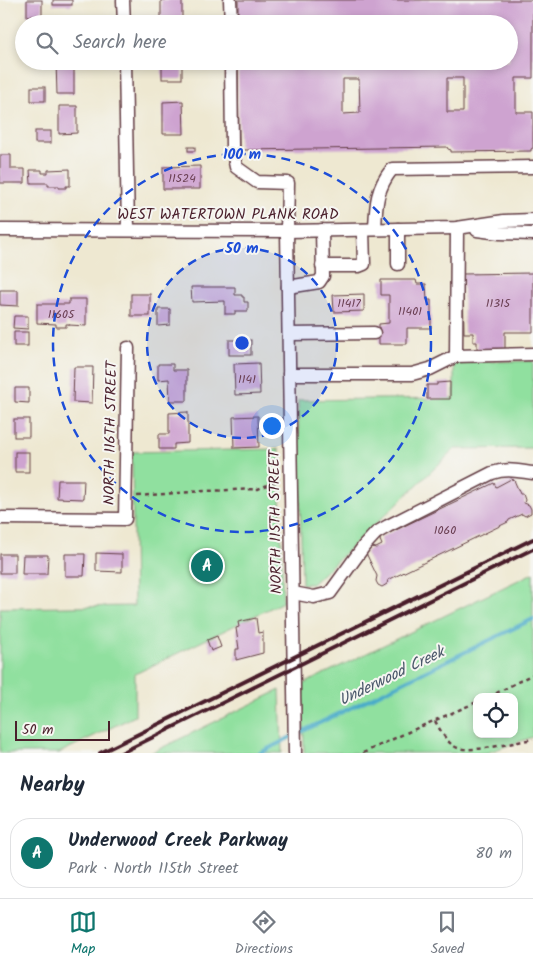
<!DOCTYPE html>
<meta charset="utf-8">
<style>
:root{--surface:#fff;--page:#f2f2f3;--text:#1f2937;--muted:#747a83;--line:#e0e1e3;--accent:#0f766e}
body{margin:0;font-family:Kalam,sans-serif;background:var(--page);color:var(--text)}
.controls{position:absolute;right:15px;bottom:15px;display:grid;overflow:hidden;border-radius:10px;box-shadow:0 2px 8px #0003}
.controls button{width:45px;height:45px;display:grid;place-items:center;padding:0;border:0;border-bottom:1px solid var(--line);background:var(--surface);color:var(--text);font:25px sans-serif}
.scale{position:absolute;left:15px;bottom:12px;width:95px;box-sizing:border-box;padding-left:5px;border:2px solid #4a1f2b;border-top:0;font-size:14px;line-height:18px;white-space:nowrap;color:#4a1f2b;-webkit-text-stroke:4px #f6f6f2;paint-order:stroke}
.you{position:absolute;left:271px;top:425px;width:18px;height:18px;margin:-12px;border:4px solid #fff;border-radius:50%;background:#1a73e8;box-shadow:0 0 0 8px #1a73e833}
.badge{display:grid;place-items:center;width:32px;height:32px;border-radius:50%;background:var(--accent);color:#fff;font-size:16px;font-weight:700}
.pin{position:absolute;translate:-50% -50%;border:2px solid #fff;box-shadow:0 1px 5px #0006}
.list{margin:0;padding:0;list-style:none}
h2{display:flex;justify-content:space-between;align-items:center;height:65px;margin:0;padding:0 20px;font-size:21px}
h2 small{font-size:16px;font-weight:400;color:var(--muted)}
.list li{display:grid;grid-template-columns:32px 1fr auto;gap:15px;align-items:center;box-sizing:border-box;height:70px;margin:0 10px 10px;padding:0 10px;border:1px solid var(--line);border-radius:20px}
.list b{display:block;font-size:19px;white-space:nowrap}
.list p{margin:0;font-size:16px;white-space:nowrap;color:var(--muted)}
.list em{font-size:16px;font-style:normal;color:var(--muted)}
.icon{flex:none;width:28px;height:28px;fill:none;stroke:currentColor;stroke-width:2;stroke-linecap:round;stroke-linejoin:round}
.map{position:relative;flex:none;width:533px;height:753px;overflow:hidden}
.search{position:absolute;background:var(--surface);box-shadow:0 2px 8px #0003;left:15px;right:15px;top:15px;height:55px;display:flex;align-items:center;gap:12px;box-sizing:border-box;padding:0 18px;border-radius:28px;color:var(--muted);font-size:19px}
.sheet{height:145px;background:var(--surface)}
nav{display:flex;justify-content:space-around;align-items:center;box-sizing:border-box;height:70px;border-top:1px solid var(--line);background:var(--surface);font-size:14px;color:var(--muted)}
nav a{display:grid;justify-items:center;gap:2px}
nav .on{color:var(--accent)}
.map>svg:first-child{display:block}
.green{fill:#90e09f;stroke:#6d8065;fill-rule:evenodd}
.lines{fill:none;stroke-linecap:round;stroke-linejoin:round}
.stream{stroke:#4aabc9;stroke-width:4}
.building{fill:#cea3d0;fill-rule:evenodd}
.minor-casing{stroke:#633d44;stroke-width:15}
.path{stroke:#633d44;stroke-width:2.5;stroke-dasharray:4 4;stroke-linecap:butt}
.minor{stroke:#fff;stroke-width:12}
.rail{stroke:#4a1f2b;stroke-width:4}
.ring{fill:none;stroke:#1d4ed8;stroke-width:2.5;stroke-dasharray:9 6}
.labels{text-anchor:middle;stroke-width:4;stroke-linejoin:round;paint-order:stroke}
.number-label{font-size:12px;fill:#6b4054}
.street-label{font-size:15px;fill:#4a1f2b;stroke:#f6f6f2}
.water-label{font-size:16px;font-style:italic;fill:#4a576a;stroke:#f6f6f2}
.centre{fill:#1d4ed8;stroke:#f6f6f2;stroke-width:2.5}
.ring-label{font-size:15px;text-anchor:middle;font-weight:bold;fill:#1d4ed8;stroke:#f6f6f2;stroke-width:4;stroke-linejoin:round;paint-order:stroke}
</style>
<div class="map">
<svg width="533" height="753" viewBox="0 0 533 753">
<rect width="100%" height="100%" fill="#f6f6f2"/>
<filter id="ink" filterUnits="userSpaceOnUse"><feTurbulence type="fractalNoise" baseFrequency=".02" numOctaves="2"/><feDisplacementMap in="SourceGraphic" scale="10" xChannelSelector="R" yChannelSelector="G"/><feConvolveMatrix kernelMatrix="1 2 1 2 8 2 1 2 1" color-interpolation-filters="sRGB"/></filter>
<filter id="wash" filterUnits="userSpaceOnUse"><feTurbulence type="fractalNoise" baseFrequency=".0096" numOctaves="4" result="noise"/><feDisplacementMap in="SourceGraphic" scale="20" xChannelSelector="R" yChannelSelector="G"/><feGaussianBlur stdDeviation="1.12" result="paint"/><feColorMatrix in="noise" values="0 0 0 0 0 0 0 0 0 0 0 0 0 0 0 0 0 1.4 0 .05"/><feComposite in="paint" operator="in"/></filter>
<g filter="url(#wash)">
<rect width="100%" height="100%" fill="#eee8d1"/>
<g class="green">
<polygon points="533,361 533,448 455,449 312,584 302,584 298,400 454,398 454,362"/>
<polygon points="279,449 283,602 135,674 135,716 59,753 0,753 0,608 134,606 132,452"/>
<path d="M533,573V737L486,753H304L303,684ZM477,697H514V734H477Z"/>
<polygon points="280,690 282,753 151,753"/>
</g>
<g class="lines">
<g class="stream">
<polyline points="297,734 533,619"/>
<polyline points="260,753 291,737"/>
</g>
</g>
<g id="blocks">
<g class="building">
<rect x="27" y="0" width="15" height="16"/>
<rect x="53" y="0" width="19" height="5"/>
<rect x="161" y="0" width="21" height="24"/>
<path d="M238,0H533V78H516V112H533V148L531,149V151L451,152V150L448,149L447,147L244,150L241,149L239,145L238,61H509V24H238ZM447,78H463V112H447ZM343,79H359L360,113L343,114Z"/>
<rect x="55" y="19" width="18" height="5"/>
<polygon points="56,61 74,61 74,94 57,94"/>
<rect x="162" y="61" width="20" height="18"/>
<rect x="31" y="87" width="14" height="14"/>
<polygon points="183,101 184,134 163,134 163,102"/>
<polygon points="59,106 77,106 77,133 59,134"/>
<rect x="35" y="131" width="16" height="12"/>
<rect x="188" y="147" width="7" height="4"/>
<polygon points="0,155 11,155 11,169 25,169 25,183 0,183"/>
<polygon points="200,166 200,189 163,189 163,167"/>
<polygon points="70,169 70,186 66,186 66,188 59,188 59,186 48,186 48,183 31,183 30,170 42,170 42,173 48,173 48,170"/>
<polygon points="533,273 533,332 505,332 505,353 477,349 477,342 473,342 473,333 464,333 463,274"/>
<polygon points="381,280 416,280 417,284 426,284 427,300 431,300 431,328 407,328 407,344 379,344 379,324 389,323 389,295 381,295"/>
<polygon points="191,287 235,287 235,295 242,295 242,297 244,297 244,302 248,302 248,311 235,311 235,314 225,314 225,301 192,302"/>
<polygon points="0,290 18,290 18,306 0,305"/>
<rect x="131" y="294" width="19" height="22"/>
<polygon points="364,294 364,311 334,312 333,295"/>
<polygon points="69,299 86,299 86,326 69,325 69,324 66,324 66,327 56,327 56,324 37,323 37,304 69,304"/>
<polygon points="158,309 170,309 170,325 158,326"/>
<polygon points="14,316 28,316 28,329 13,328"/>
<rect x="14" y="332" width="14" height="14"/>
<rect x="229" y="340" width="22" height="15"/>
<polygon points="259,363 260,394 235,395 234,364"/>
<polygon points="158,364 173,364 173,370 187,370 187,401 170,401 169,379 158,380"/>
<polygon points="74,367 93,367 92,403 73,402"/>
<polygon points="450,382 450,399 427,399 427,385 437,385 437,383"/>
<polygon points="15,388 29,388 29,403 15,402"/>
<polygon points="188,412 188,443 174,444 174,449 159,449 159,434 169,434 169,413"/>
<polygon points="258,416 259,447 234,448 233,417"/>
<rect x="14" y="419" width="15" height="18"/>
<rect x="15" y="452" width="14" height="20"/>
<polygon points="511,479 514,480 520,494 523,494 525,500 524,503 529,505 531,509 531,513 525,516 522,514 509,520 508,522 388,580 387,584 382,587 378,585 376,581 377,576 366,553 367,551 372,547 376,548 382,545 380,540 381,537 494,483 496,487"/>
<polygon points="58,480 84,480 83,499 57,498"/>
<polygon points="96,553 122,554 122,572 96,571"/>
<rect x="0" y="554" width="15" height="19"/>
<polygon points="65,554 85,554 84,576 65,576"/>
<polygon points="23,555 48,555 47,574 22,574"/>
<polygon points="256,618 258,633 263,632 263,653 236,660 236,649 239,649 236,628 239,627 238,622"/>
<polygon points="217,636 221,647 211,651 207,640"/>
</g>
</g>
</g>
<g filter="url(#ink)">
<use href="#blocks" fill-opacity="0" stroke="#633d44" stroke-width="1"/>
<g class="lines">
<defs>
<g id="minor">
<polyline points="123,0 124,24"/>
<polyline points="230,0 231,24"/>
<polyline points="125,61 128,230"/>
<polyline points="231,61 232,147 236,167 257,182 288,183 287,231 295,753"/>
<polyline points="457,228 456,356 533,354"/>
<path d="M375,229C376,205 376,189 392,169L533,167"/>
<polyline points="0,230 287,231 457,228 504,221 533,220"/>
<polyline points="477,230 500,233 533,234"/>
<polyline points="398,264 398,229"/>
<polyline points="322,266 359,266 364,264 363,230"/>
<polyline points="288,287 319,282 323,276 322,230"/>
<polyline points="289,334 374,333"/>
<polyline points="289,374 412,374 430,369 456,356"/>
<polyline points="0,518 125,519 128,348"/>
<path d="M293,593L314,597L330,593L364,546L376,533L388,526L492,473C507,468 517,471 533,473"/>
</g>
</defs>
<use href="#minor" class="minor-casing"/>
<g class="path">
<polyline points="137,496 204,491 258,489 279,480"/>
<polyline points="489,697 533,674"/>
<path d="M435,721C441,731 447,744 458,748C473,753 516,742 533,739"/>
<polyline points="363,753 406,733 477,702"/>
</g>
<use href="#minor" class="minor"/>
<g class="rail">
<polyline points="100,753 533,539"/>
<polyline points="121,753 533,549"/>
</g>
</g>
</g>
<circle cx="242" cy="343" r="95" fill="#1d4ed8" fill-opacity=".12"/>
<g class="ring">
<circle cx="242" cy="343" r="95"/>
<circle cx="242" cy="343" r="189"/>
</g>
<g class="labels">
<g class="number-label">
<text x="182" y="182">11524</text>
<text x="349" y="307">11417</text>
<text x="498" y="307">11315</text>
<text x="410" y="315">11401</text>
<text x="61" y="318">11605</text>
<text x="247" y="383">1141</text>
<text x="445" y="534">1060</text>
</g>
<g class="street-label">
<text x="228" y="219">WEST WATERTOWN PLANK ROAD</text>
<text transform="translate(110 433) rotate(-89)" y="5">NORTH 116TH STREET</text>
<text transform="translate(275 522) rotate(-91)" y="5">NORTH 115TH STREET</text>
</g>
<g class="water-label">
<text transform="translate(391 675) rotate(-26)" y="6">Underwood Creek</text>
</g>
</g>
<circle cx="242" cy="343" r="8" class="centre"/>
<g class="ring-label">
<text x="242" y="159">100 m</text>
<text x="242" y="253">50 m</text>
</g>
</svg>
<div class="controls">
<button><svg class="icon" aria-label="locate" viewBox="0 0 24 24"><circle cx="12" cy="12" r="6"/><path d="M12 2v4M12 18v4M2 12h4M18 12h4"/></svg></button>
</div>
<div class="scale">50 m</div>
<div class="you"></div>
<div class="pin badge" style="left:207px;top:566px">A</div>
<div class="search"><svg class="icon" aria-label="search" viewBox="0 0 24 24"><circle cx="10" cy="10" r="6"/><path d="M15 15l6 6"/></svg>Search here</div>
</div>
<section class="sheet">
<h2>Nearby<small></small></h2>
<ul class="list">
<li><span class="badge">A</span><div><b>Underwood Creek Parkway</b><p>Park · North 115th Street</p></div><em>80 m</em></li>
</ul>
</section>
<nav>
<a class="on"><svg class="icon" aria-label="map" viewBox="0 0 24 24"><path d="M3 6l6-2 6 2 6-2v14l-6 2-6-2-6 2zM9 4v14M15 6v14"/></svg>Map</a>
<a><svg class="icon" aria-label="directions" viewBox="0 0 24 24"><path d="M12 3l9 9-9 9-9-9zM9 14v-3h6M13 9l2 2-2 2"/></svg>Directions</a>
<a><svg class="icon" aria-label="saved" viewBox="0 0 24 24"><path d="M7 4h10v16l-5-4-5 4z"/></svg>Saved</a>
</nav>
